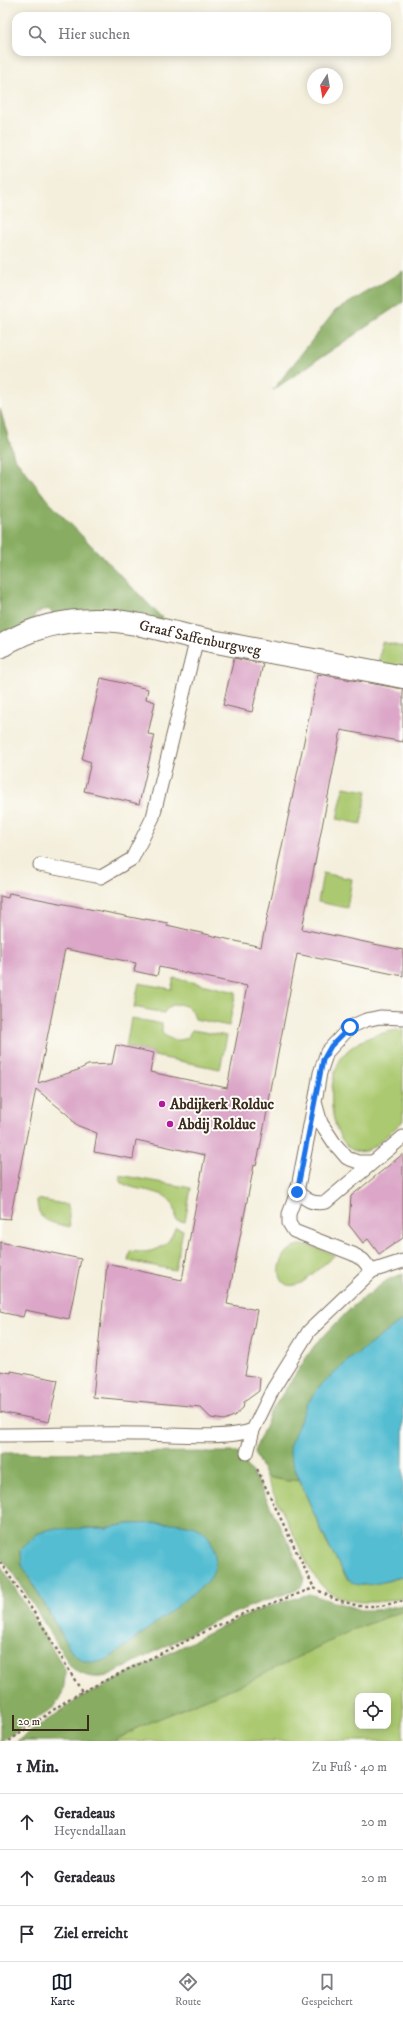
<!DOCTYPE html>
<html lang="de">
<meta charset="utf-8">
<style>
:root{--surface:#fff;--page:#f2f2f3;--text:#2b2b33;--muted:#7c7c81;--line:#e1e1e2;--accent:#111827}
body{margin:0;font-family:"IM FELL DW Pica",serif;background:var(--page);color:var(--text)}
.controls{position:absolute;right:12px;bottom:12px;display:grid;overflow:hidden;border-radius:8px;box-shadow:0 2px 10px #0003}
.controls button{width:36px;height:36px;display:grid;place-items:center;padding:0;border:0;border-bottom:1px solid var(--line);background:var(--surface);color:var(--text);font:20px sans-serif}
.compass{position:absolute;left:307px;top:68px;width:36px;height:36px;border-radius:50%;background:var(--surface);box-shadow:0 2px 10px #0003;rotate:191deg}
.scale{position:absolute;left:12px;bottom:10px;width:77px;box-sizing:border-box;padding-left:4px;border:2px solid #3b2a1e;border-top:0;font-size:11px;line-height:14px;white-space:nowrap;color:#3b2a1e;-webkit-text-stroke:3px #fdfcf7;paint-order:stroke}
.stop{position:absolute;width:12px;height:12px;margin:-9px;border:3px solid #1a73e8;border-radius:50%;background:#fff}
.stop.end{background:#1a73e8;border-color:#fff;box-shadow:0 1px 4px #0008}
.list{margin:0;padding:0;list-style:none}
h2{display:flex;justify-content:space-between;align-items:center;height:52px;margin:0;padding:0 16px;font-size:17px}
h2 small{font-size:13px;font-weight:400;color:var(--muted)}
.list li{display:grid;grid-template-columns:26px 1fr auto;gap:12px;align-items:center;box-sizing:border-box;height:56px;padding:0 16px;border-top:1px solid var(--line)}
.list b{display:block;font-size:15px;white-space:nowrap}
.list p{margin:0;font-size:13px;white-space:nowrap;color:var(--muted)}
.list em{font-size:13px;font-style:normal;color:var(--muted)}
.icon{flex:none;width:22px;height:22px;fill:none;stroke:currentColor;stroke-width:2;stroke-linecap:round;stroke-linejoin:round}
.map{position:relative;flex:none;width:403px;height:1741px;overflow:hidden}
.search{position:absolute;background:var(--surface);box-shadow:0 2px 10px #0003;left:12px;right:12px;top:12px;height:44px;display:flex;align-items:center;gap:10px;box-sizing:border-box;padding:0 14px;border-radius:12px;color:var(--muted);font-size:15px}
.sheet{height:220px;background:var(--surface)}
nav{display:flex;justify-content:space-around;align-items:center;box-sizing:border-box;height:56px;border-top:1px solid var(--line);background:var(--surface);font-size:11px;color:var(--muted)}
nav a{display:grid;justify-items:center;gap:2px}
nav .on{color:var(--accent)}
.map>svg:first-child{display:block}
.green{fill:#abc970;stroke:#737a47;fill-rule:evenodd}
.forest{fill:#88ad62;stroke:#626c40;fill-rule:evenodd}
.water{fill:#55bdd2;stroke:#487478}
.building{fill:#dba6c7;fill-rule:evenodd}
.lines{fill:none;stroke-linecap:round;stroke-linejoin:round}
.lane-casing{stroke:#7c6f60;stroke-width:15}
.street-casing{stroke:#7c6f60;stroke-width:24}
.path{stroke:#7c6f60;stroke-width:2.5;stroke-dasharray:3 3;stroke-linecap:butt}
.lane{stroke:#fff;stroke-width:13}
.street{stroke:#fff;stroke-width:22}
.route{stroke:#1a73e8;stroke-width:5}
.poi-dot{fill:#b5179e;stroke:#fdfcf7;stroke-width:1.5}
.labels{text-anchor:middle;stroke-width:4;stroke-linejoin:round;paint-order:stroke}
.street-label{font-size:15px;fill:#3b2a1e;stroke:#fdfcf7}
.poi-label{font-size:15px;font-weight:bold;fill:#3b2a1e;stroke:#fdfcf7;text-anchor:start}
</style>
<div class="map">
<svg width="403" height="1741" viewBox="0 0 403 1741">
<rect width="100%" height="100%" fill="#fdfcf7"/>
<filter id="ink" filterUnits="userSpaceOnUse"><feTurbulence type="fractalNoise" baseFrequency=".025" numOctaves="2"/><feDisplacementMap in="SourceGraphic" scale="8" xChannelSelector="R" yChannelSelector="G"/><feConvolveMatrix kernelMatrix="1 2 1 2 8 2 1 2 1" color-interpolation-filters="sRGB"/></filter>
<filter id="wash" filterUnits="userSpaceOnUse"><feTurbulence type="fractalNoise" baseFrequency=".012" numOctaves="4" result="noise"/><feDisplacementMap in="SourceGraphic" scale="16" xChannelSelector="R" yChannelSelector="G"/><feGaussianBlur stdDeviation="0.9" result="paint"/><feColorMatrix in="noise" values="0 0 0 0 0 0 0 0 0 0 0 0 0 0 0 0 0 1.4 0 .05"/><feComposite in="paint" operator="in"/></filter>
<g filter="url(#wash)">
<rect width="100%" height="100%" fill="#f4efdc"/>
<g class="green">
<polygon points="382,642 403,647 403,670 379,665"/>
<polygon points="344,787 367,791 361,824 337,819"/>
<polygon points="323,873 352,879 347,908 318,902"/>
<path d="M174,978L236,992L229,1026L195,1019L193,1013C186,1002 170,1001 164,1013L134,1007L139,983L171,989Z"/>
<path d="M131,1018L162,1024V1033C169,1040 178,1042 187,1038L192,1030L227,1036L220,1069L154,1056V1053L126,1047Z"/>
<path d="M403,1029V1121C394,1129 375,1148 365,1151C358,1153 350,1150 346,1145C327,1124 326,1071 347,1051C362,1037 384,1032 403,1029Z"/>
<path d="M119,1175L191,1188L185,1222L176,1220C177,1185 142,1195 122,1183Z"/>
<path d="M37,1199L68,1205L70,1227C51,1222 37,1223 37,1199Z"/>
<path d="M175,1228L183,1230L175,1270L128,1261L130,1251C150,1254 168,1250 175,1228Z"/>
<path d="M300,1245L311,1246L335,1255L303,1282C272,1299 273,1250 300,1245Z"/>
<path d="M266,1477L288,1481L299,1479L327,1544L347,1579L362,1585L388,1581L403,1576V1598C376,1604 337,1607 318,1581C308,1568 302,1552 295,1538C286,1518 275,1498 266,1477Z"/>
<path d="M403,1611V1741H114L139,1727L352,1630ZM358,1696H388V1726H358Z"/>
</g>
<g class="forest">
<polygon points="403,271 403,302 273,390 335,311"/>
<polygon points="0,409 14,457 48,501 166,622 57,617 48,609 35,614 33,623 0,640"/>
<polygon points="403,1274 403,1320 350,1360 319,1387 291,1459 299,1479 288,1481 266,1477 254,1452 272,1410 314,1346 352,1307 387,1280"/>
<path d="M238,1452L258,1482L292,1550L302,1572L304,1578L302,1586L296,1590L258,1603L215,1621L107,1676C93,1679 82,1676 71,1667L15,1575L0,1556V1453ZM172,1523L204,1584L111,1657L86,1662L73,1654L27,1574L22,1565L21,1550L37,1534L86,1528H107L127,1524Z"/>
<path d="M0,1564L65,1669C65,1684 64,1695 54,1707L1,1741H0Z"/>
<polygon points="309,1594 361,1610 376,1610 403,1605 403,1611 352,1630 248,1682 139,1727 114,1741 17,1741 77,1700 219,1628 264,1608"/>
</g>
<g class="water">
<path d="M403,1320V1576C391,1580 366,1588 355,1584C338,1579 300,1479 291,1459L289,1447L308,1403L319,1387L350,1359Z"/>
<path d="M173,1523C189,1525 206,1526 212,1544C216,1555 217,1567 211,1577C206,1585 196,1591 188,1597C164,1618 137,1637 111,1657C97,1665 86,1664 73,1654L27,1574L22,1565L21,1550L37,1534L51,1529L107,1528L127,1524Z"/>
</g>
<g id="blocks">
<g class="building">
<polygon points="234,658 263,664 252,712 223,705"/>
<path d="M318,674L403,689V742L341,730L302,929L403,950V976L297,954L260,1148L256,1166L254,1165L227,1304L257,1310L245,1375L260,1377L259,1391L244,1402L243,1408L234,1416L224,1420L211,1418L200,1407L93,1397L107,1264L182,1280L205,1155L136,1140L133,1159L94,1152L97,1133L76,1125L68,1115L36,1089L10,1219L0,1218V896L8,898L9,893L145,920V919L168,923L167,925L261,947ZM65,949L136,963L134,971L157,976L159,967L247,986L227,1088L150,1072L154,1053L116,1045L112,1064L88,1065L78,1070L38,1083Z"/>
<polygon points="101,678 148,689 146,699 155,702 148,734 155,735 139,804 84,791 91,762 82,759"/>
<polygon points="403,1154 403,1238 379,1254 368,1239 363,1243 349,1225 351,1196"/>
<polygon points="0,1242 81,1259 69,1319 25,1310 23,1317 0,1312"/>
<polygon points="0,1371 11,1373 11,1371 58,1380 49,1422 0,1412"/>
</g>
</g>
</g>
<g filter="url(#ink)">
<use href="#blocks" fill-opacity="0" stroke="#7c6f60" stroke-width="1"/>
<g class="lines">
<defs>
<g id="lane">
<polyline points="40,865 101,877 132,859 153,817 197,638"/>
<polyline points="314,1105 297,1192 289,1214 289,1223 294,1231 353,1254 363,1260 372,1271"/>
<polyline points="373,1162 358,1162 347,1158 335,1144 321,1123 315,1102 320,1073 327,1052 350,1027 366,1020 380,1017 403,1018"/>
<path d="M297,1192C307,1200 313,1205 326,1202L403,1137"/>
<path d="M0,1435C47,1435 94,1433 141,1434C170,1434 227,1440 253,1430"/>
<polyline points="247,1453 253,1430 273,1389 309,1331 372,1271 403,1261"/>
</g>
<g id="street">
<path id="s1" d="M0,647C29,627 67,619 101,620C134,621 165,631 197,638C265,652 334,663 403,677"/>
</g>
</defs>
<use href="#lane" class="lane-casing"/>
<use href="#street" class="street-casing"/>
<g class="path">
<polyline points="257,1469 314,1588 334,1599 359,1606 380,1606 403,1601"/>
<polyline points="0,1562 39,1620 82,1692"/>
<polyline points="9,1741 69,1699 82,1692 237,1616 314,1588"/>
</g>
<use href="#lane" class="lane"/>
<use href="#street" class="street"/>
</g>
</g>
<g class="lines" filter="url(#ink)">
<polyline class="route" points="297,1192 323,1060 331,1046 350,1027"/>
</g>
<g class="poi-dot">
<circle cx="162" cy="1104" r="4"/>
<circle cx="170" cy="1124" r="4"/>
</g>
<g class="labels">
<g class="street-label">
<text dy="5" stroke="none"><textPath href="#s1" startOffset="207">Graaf Saffenburgweg</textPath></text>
</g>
<g class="poi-label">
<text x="170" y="1109">Abdijkerk Rolduc</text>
<text x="178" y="1129">Abdij Rolduc</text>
</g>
</g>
</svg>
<div class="controls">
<button><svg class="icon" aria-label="locate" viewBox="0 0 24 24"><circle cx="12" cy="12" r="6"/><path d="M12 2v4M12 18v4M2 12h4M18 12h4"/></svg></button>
</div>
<svg class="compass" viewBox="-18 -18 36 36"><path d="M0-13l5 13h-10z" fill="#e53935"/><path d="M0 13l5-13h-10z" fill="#7c7c81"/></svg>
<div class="scale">20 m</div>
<div class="stop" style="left:350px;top:1027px"></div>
<div class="stop end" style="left:297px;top:1192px"></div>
<div class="search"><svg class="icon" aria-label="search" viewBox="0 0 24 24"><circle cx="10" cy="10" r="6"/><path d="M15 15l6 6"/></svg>Hier suchen</div>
</div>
<section class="sheet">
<h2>1 Min.<small>Zu Fuß · 40 m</small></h2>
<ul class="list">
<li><svg class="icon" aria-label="ahead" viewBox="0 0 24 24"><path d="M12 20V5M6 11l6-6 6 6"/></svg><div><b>Geradeaus</b><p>Heyendallaan</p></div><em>20 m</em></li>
<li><svg class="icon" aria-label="ahead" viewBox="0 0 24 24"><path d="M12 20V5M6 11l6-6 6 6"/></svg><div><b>Geradeaus</b></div><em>20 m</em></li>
<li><svg class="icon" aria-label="arrive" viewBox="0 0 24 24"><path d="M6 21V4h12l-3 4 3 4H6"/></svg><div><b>Ziel erreicht</b></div></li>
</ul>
</section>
<nav>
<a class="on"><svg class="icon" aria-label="map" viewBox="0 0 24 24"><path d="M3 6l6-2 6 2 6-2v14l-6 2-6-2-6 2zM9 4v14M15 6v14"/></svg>Karte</a>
<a><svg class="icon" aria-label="directions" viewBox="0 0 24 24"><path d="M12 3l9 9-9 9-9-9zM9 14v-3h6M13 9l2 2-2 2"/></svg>Route</a>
<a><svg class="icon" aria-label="saved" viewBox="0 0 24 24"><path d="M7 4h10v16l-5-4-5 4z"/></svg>Gespeichert</a>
</nav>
